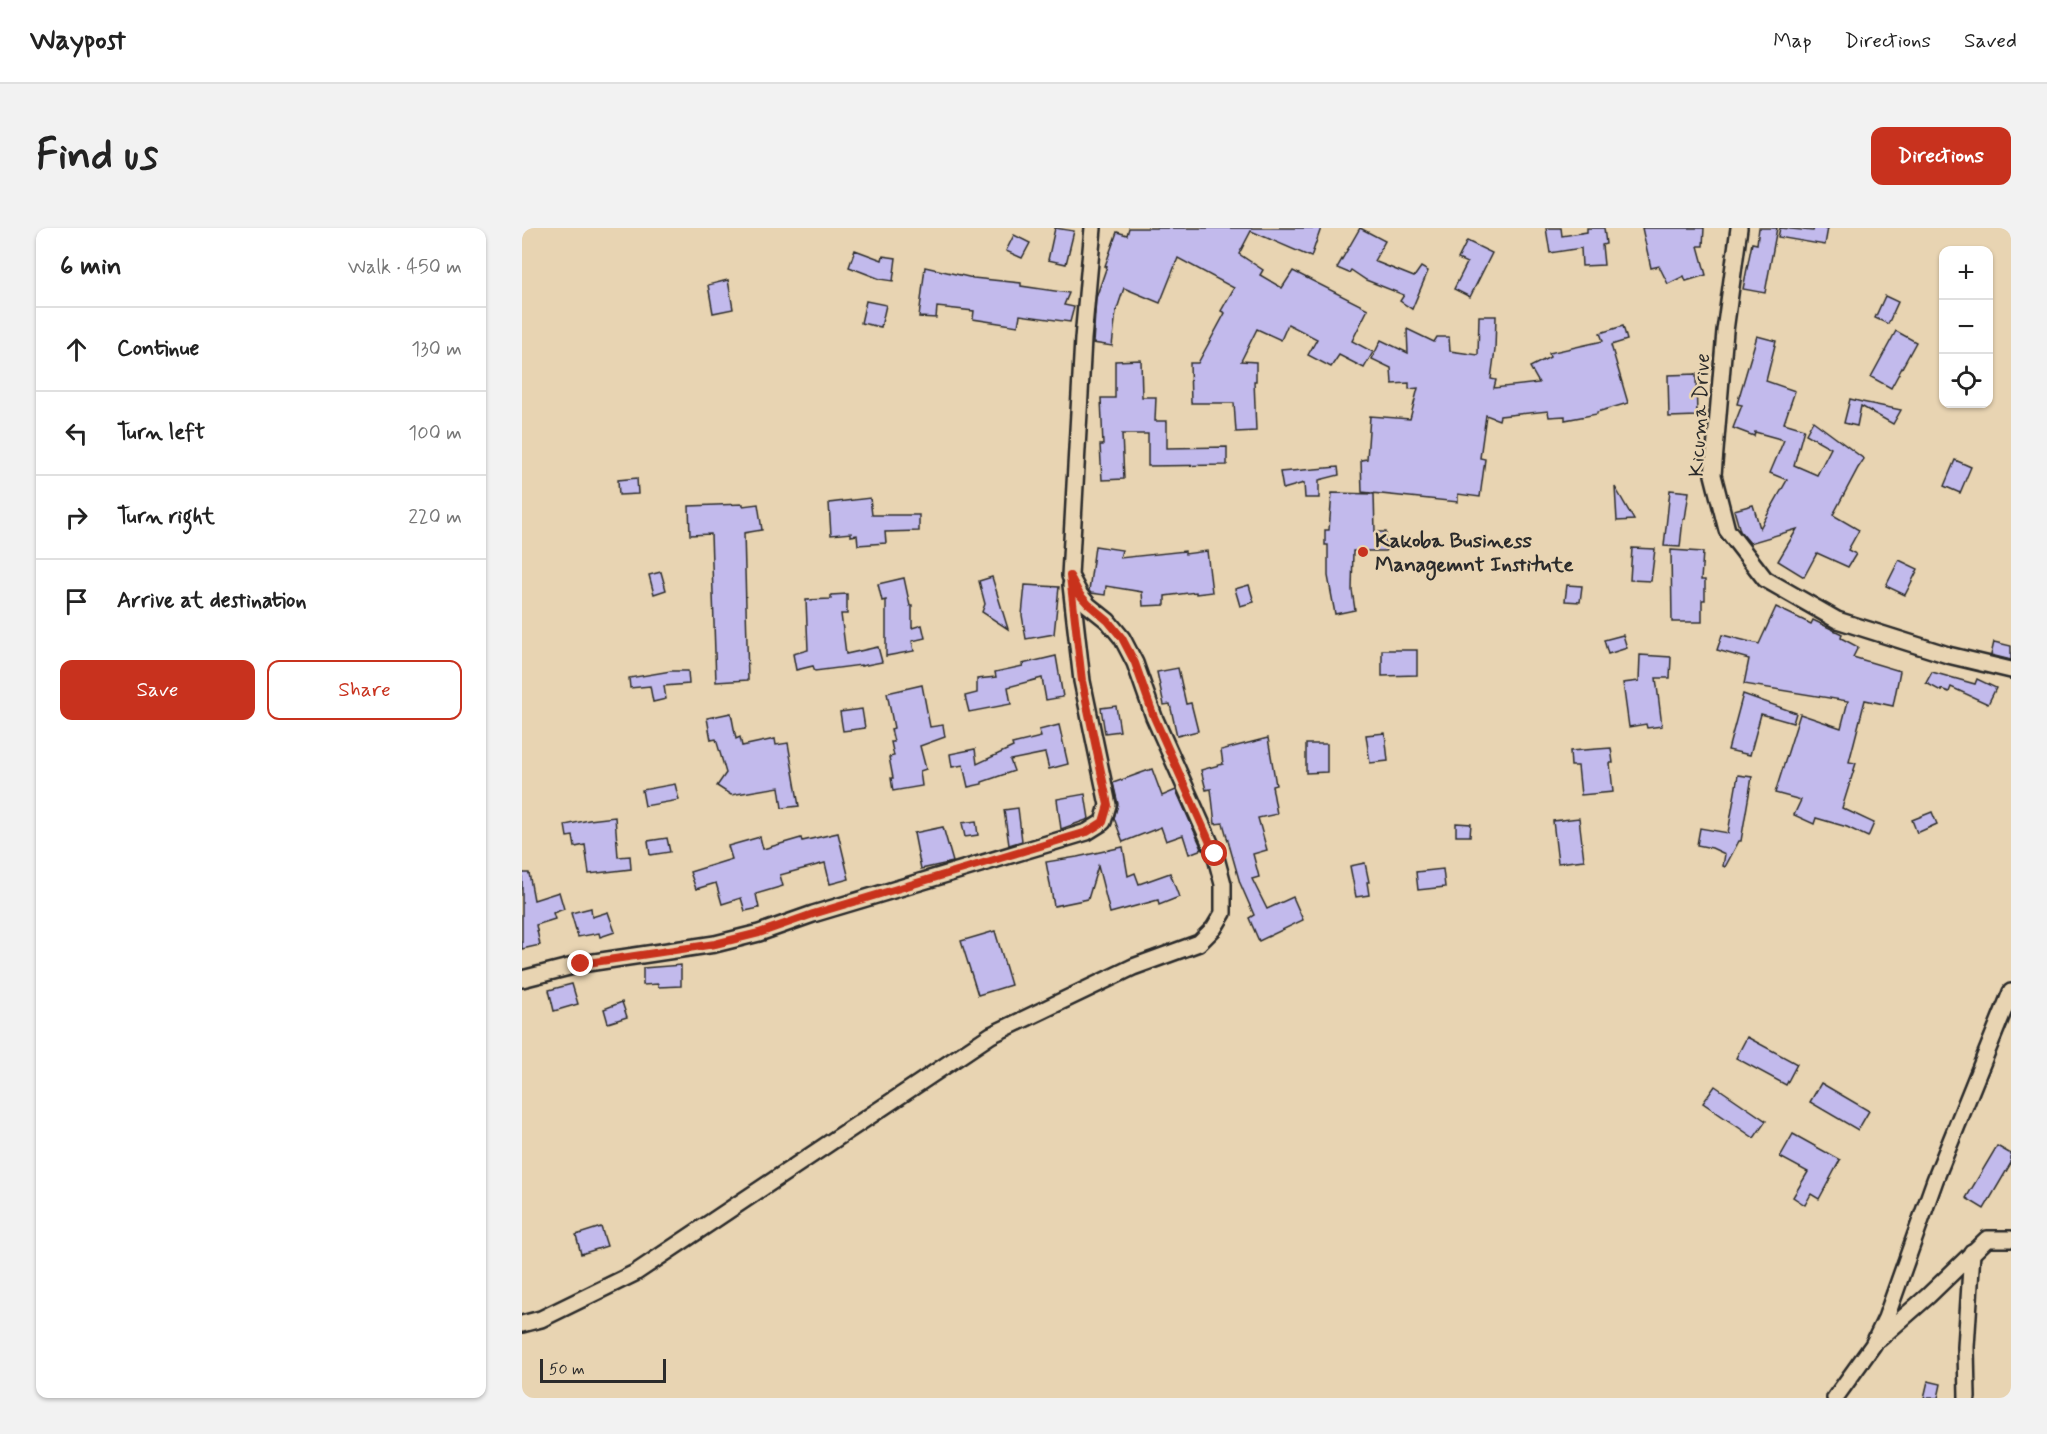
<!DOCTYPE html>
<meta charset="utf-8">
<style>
:root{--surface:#fff;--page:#f2f2f2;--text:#222;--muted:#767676;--line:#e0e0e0;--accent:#c8321e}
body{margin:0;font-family:Mynerve,sans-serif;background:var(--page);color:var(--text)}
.controls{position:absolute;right:18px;top:18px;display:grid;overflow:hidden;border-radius:12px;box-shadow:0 2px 4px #0004}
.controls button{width:54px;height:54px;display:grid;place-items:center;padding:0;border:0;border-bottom:2px solid var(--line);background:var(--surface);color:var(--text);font:30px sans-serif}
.scale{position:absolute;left:18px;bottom:15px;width:126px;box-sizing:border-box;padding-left:6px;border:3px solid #2b2b2b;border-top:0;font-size:16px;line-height:21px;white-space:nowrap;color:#2b2b2b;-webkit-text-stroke:4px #e8d4b2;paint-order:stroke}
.stop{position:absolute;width:18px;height:18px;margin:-14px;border:4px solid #c8321e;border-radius:50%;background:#fff}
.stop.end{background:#c8321e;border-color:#fff;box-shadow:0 2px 6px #0008}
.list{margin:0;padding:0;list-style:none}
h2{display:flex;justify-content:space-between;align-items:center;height:78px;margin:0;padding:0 24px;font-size:26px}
h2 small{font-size:20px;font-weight:400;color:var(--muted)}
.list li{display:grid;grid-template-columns:39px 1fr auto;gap:18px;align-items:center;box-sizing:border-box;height:84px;padding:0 24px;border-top:2px solid var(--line)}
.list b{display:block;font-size:22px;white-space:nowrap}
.list em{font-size:20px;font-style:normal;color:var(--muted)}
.actions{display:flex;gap:12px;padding:18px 24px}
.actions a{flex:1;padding:14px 0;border:2px solid var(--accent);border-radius:12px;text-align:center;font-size:21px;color:var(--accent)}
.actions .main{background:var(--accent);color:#fff}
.icon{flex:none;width:33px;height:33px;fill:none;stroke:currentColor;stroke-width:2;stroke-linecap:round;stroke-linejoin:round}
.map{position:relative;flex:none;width:1489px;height:1170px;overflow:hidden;border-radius:12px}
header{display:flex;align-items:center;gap:36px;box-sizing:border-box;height:84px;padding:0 30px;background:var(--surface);border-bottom:2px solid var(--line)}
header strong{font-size:28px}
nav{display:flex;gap:33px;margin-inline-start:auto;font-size:21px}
.intro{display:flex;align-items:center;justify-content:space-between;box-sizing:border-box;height:144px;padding:0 36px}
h1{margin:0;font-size:42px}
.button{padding:15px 27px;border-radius:12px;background:var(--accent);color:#fff;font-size:21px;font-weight:700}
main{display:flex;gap:36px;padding:0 36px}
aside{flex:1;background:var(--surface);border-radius:12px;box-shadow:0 2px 4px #0004}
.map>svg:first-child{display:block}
.building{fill:#c2baec;stroke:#2b2b2b;stroke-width:1.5}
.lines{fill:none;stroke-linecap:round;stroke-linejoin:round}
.street-casing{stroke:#2b2b2b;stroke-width:20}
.street{stroke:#e8d4b2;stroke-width:15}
.route{stroke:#c8321e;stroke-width:8}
.poi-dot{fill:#c8321e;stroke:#e8d4b2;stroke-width:2}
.labels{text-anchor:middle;stroke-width:5;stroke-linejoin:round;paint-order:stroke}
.street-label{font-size:21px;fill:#2b2b2b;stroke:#e8d4b2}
.poi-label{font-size:21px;font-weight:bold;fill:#2b2b2b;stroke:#e8d4b2;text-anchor:start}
</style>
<header>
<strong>Waypost</strong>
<nav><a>Map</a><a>Directions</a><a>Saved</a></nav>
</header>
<div class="intro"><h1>Find us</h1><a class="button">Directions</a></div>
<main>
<aside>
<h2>6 min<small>Walk · 450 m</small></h2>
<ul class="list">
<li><svg class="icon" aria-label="ahead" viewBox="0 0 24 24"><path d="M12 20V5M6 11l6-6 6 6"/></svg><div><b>Continue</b></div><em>130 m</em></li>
<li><svg class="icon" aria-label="left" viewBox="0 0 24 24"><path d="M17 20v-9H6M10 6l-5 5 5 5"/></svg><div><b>Turn left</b></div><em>100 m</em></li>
<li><svg class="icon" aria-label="right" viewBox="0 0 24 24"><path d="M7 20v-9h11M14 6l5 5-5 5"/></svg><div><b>Turn right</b></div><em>220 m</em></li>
<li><svg class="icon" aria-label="arrive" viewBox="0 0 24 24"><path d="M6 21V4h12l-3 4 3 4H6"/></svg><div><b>Arrive at destination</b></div></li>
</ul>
<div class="actions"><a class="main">Save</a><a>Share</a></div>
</aside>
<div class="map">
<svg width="1489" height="1170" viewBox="0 0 1489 1170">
<rect width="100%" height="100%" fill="#e8d4b2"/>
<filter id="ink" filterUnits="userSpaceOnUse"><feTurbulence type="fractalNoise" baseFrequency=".0167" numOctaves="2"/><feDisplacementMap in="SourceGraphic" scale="12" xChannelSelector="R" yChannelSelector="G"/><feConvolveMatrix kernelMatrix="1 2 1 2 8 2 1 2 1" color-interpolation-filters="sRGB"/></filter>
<g filter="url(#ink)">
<g class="building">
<polygon points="533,0 552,3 544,36 526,32"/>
<polygon points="607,0 799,0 789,29 729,3 717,26 741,42 738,47 760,60 771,43 846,81 830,113 851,124 842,140 817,127 809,139 786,127 795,111 766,96 759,112 735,101 719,133 734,134 734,153 732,153 734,203 714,204 712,175 669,175 668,135 676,135 703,85 699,83 712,60 656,30 638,75 602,60 594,84 590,118 571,115 574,70 585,38 583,38 595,4 605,7"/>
<polygon points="838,0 863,13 852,33 892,49 899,39 906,43 890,81 878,73 882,67 844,52 829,42 827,45 815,40"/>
<polygon points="1024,0 1039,0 1040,8 1065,4 1065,0 1082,0 1084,16 1080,17 1082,37 1060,38 1059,20 1028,25"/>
<polygon points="1120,0 1182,0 1181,18 1176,18 1184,47 1164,53 1162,48 1146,56 1137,38 1129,40"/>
<polygon points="1237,0 1255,0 1243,65 1221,61 1230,15 1235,16"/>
<polygon points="1258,0 1291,3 1292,0 1306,0 1303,17 1256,9"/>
<polygon points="492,7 508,15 500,30 484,23"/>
<polygon points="945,13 970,25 948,69 932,61 945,35 936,31"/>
<polygon points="333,22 360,32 361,28 374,30 371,53 358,51 327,39"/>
<polygon points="403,39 451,50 499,55 499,58 547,65 542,77 552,79 548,94 498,87 496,98 451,91 452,83 415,79 414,90 397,89"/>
<polygon points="206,52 211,81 191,85 186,57"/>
<polygon points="1363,68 1376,74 1366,96 1353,90"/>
<polygon points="344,73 364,77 359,99 339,95"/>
<polygon points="957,88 974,88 973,122 969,151 974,152 972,160 1017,155 1008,139 1028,129 1027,125 1081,113 1078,105 1101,98 1105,112 1089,117 1106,175 1075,184 1075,186 1043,192 1043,188 1027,189 1026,183 978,188 977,192 964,187 958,230 963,231 958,269 936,266 936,274 840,264 839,232 845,231 848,188 888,191 896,160 887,161 887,155 870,156 869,140 850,131 859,112 886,125 885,101 912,114 915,109 927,109 928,123 956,127"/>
<polygon points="1374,103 1394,114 1369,160 1349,149"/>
<polygon points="1235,108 1254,113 1244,153 1273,163 1262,195 1282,201 1272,237 1295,247 1309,220 1284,206 1291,193 1342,231 1336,240 1311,287 1337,302 1326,322 1334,326 1326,339 1295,325 1282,349 1256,333 1275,301 1228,315 1218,303 1212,282 1231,277 1238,300 1265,252 1248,245 1262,212 1233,204 1232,208 1211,200 1220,177 1215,176"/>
<polygon points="619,132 620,169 634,169 633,193 645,193 645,220 705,219 705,237 626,238 626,206 600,206 602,251 580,252 578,217 581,217 579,170 593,170 593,133"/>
<polygon points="1174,146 1175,188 1147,189 1146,147"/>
<polygon points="1328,171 1340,174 1379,182 1371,196 1339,178 1335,198 1322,195"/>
<polygon points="1433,232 1449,239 1438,265 1422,258"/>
<polygon points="816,239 817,247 797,252 797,270 783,270 782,255 761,261 758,244"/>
<polygon points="115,250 116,266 97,267 96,252"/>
<polygon points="1093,259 1112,292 1095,293"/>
<polygon points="1148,262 1167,264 1163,291 1161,291 1158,319 1142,318"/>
<polygon points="810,265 852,266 853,304 864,304 864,323 831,323 830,362 833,382 813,386 806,348 806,317 803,317 803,302 807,302"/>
<polygon points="348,270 350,287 397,287 397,303 363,304 364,315 336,317 335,307 329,308 329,305 309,307 307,275"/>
<polygon points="221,276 221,278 236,276 240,302 222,305 226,452 194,454 189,306 168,307 167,278"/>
<polygon points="573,318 600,322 598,330 663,323 663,326 685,323 690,364 674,366 674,364 643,368 643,377 621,378 620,364 584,358 583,367 569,365 567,363"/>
<polygon points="1110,320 1133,321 1129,353 1108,352"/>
<polygon points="1149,322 1181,324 1179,352 1183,352 1183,372 1180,372 1180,394 1150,394"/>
<polygon points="1377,332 1396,341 1383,367 1364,358"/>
<polygon points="139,344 144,362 132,366 127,347"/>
<polygon points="470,349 486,401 460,384 463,376 457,353"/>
<polygon points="382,350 388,378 390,378 390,400 400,397 403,410 390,413 392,423 364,428 364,372 360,373 356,356"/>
<polygon points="503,357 537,359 532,406 504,411 500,387"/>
<polygon points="727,357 732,374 718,378 713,361"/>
<polygon points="1045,357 1060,358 1058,374 1043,373"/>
<polygon points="325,366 325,386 319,386 324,426 356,419 360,434 339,438 339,437 293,443 291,438 274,442 271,426 286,422 284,372 309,371 309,367"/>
<polygon points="1254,379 1289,396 1291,392 1320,406 1319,410 1336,419 1331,429 1378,443 1371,478 1343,472 1327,534 1334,535 1320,580 1352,595 1346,609 1325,599 1294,590 1292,596 1272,587 1279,572 1253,565 1278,486 1319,500 1326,473 1222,456 1227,431 1195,422 1200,407 1237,416"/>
<polygon points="1101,407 1105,420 1086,426 1082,412"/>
<polygon points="1472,414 1489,418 1489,432 1469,427"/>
<polygon points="860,422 895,422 895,447 860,448"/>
<polygon points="1118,427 1149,429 1148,450 1134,450 1140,498 1125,500 1124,496 1107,499 1101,455 1117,453"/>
<polygon points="534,428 541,469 524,472 520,450 486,459 489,476 447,484 443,468 455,465 455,451 474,449 473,444 501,438 500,436"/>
<polygon points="656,440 664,476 669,475 676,503 655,508 648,476 642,477 635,444"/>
<polygon points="149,443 166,443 167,456 142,458 144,471 131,474 128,458 108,460 107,450"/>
<polygon points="1410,444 1453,456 1455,451 1474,460 1466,476 1429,459 1427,464 1419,461 1419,463 1404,455"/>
<polygon points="400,457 408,499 421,497 423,509 398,518 404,541 398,543 400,558 371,563 369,550 371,550 367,529 372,528 369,514 372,514 369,501 372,500 365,465"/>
<polygon points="1221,466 1274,485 1271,495 1239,486 1228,527 1206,522"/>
<polygon points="594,478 598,503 583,505 579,480"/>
<polygon points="340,481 343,500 321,503 318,484"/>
<polygon points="209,485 214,511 218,509 220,518 253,511 254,517 266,515 277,578 260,580 257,559 209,567 195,558 204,545 194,511 189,512 185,490"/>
<polygon points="537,497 546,536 527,541 523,525 488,532 492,543 460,554 460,556 446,559 441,537 430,539 428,526 453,521 455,536 491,519 490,516 519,509 517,502"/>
<polygon points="863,505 866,533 848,535 844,507"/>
<polygon points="746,510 754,557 750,558 755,586 736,590 745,622 731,626 737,649 730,651 745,681 771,669 781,692 737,713 727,690 732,687 718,655 701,595 693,596 689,561 684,562 679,542 701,536 699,522"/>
<polygon points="784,516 805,516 805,544 784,545"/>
<polygon points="1089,520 1091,535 1088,535 1091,564 1059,567 1056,538 1049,538 1048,523"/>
<polygon points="630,541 640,568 654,562 680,621 667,626 661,607 644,613 639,599 601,614 592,590 596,576 591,555"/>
<polygon points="1216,547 1230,549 1219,613 1217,613 1203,639 1201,638 1203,626 1190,620 1175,617 1178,600 1206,605"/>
<polygon points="153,556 157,572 123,578 120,562"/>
<polygon points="563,566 567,591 539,601 535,571"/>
<polygon points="496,580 500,613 487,617 482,582"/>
<polygon points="1410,584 1415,596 1395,605 1390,592"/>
<polygon points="93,589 96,629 108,628 109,641 67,646 63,617 53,619 51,608 45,609 43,597 67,592"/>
<polygon points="1057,590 1062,632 1036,635 1031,593"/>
<polygon points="454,593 456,607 443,609 440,595"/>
<polygon points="934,595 949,596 948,608 934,608"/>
<polygon points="421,599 431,634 399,641 392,605"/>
<polygon points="316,605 327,651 308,656 303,635 258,647 261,658 234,666 237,680 223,683 219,670 200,676 194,655 174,661 168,644 210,631 206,618 238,609 241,621 279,610 280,613"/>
<polygon points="145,610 148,624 128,627 126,613"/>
<polygon points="601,619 606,648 613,645 617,656 648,645 657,669 637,677 636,672 588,685 576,638 566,671 532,678 524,634 555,629"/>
<polygon points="843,635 847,654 845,654 847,667 834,669 828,638"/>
<polygon points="921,641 923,659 896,662 894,644"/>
<polygon points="0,645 7,645 12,672 37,664 42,681 31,685 33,691 14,697 18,717 0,721"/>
<polygon points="69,680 70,689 86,684 93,704 78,709 77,705 56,709 49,685"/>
<polygon points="473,703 489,757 456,767 439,713"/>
<polygon points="159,737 159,758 136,759 136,756 121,757 121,740"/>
<polygon points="50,756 56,776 32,783 27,762"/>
<polygon points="100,774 105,789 86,795 82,781"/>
<polygon points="1225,809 1275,836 1264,857 1214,830"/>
<polygon points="1299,855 1347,883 1336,902 1288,874"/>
<polygon points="1193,858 1244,893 1232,910 1181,875"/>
<polygon points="1271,906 1318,932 1297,971 1289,966 1283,977 1271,969 1286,944 1258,929"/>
<polygon points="1475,918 1489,926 1489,935 1462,981 1444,970"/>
<polygon points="79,999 85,1018 59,1026 54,1007"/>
<polygon points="1406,1153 1419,1156 1416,1170 1402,1170"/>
</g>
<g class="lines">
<defs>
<g id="street">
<polyline points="1217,0 1203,103 1191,247 1205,302 1243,351 1315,392 1426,427 1489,442"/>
<polyline points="0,751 59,736 193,716 237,705 291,686 565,604 581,594 586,577 560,453 549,357"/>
<polyline points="0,1096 19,1091 113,1045 469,807 611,739 677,715 692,700 701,685 701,656 693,626 632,489 613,435 600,410 586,393 566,377 558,367 548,348 561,111 571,0"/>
<polyline points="1357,1111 1406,1068 1465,1011 1489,1011"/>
<polyline points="1313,1170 1351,1117 1364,1090 1413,952 1489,764"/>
<polyline points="1445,1170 1444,1119 1450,1024"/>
</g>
</defs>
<use href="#street" class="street-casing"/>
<use href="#street" class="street"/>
</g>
</g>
<g class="lines" filter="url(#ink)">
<polyline class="route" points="59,736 193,716 237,705 291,686 565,604 581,594 586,577 560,453 548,348 558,367 566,376 586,393 600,410 613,435 632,489 693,626"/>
</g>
<circle class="poi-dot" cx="841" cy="324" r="6"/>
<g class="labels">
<g class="street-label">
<text transform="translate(1177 187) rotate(-87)" y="7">Kicuma Drive</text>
</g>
<g class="poi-label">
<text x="853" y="319">Kakoba Business<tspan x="853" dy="24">Managemnt Institute</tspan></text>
</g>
</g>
</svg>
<div class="controls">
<button>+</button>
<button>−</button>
<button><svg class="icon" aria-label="locate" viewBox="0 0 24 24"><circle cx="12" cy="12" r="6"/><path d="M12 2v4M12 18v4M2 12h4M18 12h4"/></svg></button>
</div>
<div class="scale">50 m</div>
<div class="stop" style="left:693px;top:626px"></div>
<div class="stop end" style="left:59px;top:736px"></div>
</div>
</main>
